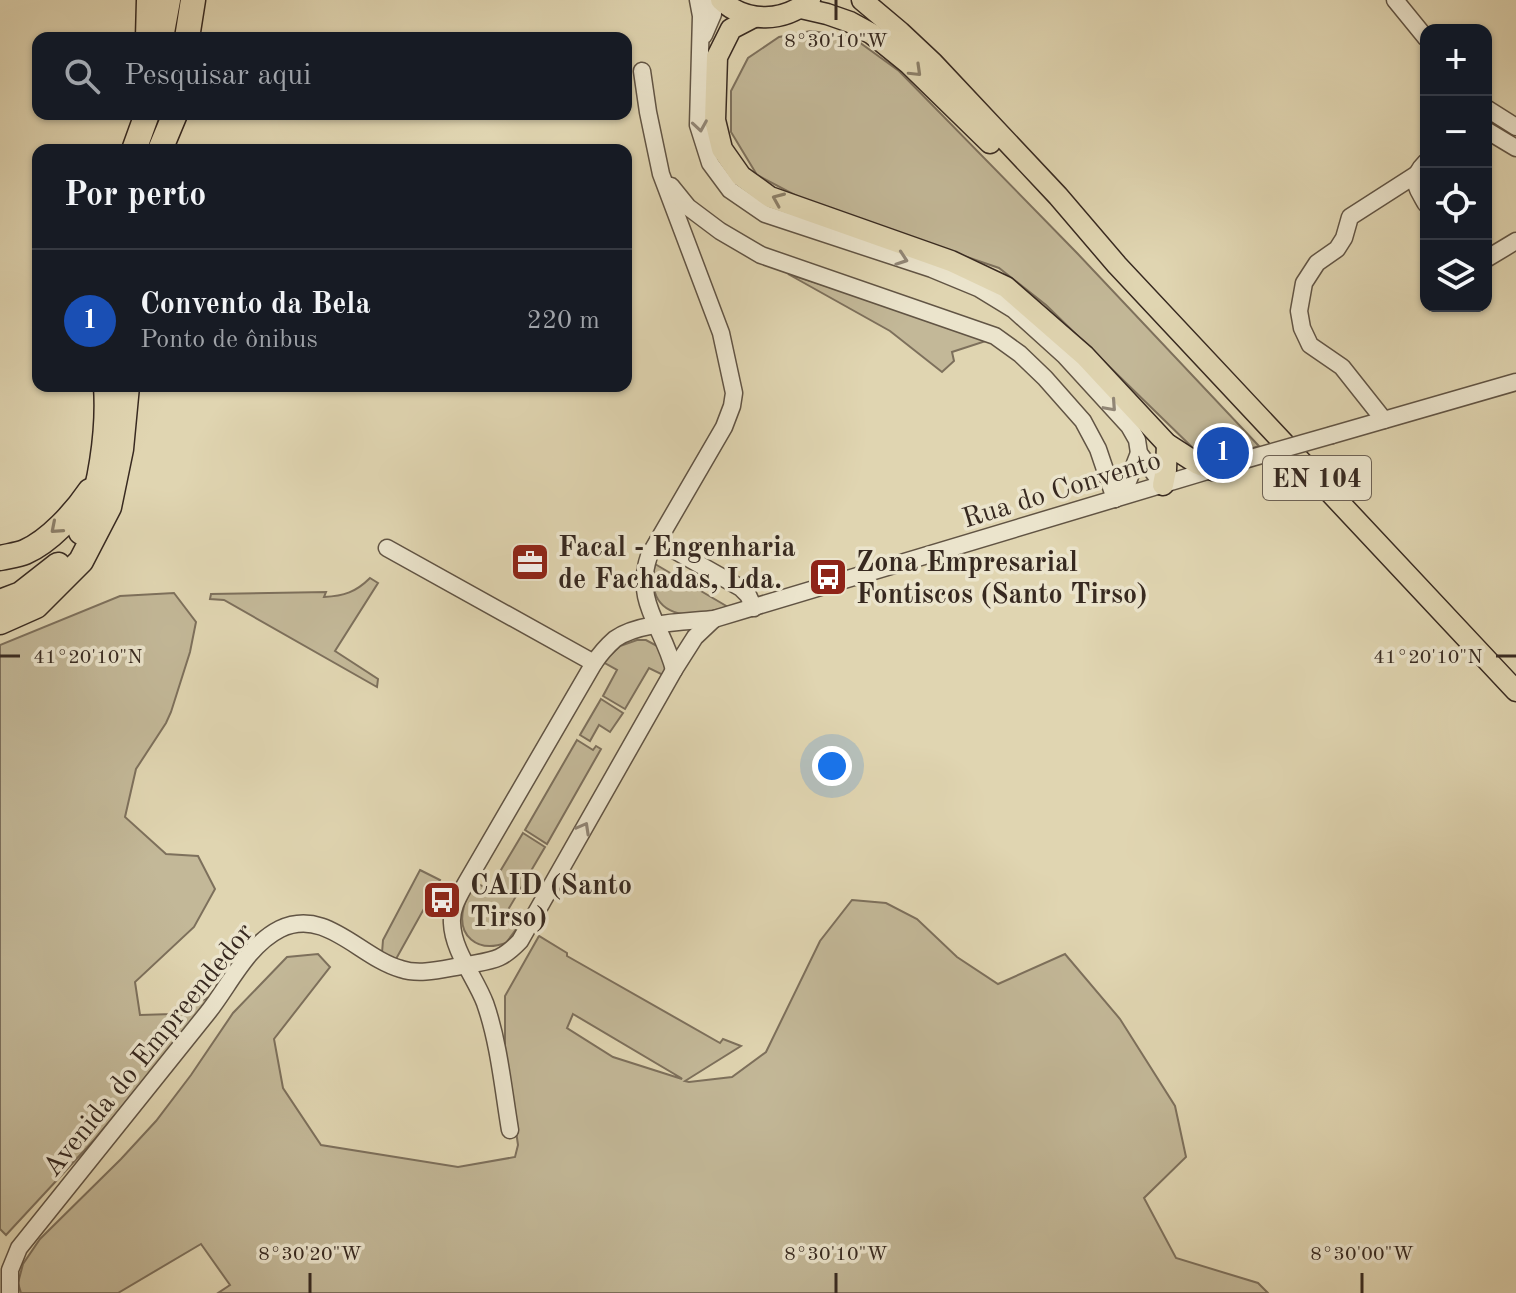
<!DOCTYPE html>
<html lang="pt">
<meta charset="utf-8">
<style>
:root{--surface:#171b24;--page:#20242c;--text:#f1f3f6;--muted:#9ea1a6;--line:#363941;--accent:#c59692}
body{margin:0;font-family:"Old Standard TT",serif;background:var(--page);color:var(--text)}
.controls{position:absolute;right:24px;top:24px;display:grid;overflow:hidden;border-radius:16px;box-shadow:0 2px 6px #0004}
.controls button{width:72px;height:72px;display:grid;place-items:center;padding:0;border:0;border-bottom:2px solid var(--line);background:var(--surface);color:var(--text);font:40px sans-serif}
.you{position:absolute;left:832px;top:766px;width:28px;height:28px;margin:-20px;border:6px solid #fff;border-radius:50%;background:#1a73e8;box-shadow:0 0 0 12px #1a73e833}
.badge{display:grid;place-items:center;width:52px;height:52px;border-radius:50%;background:var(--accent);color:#fff;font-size:26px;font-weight:700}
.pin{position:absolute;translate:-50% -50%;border:4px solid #fff;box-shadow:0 2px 8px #0006}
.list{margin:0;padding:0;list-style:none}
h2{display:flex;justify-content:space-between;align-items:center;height:104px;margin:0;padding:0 32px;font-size:34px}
h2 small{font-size:26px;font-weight:400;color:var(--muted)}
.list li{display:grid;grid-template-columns:52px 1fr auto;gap:24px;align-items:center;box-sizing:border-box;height:144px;padding:0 32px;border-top:2px solid var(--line)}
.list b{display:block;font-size:30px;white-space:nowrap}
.list p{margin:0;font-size:26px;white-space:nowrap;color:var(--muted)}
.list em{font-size:26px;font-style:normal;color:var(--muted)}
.icon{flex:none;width:44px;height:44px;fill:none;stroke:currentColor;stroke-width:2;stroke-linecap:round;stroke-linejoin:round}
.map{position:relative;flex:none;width:1516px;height:1293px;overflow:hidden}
.search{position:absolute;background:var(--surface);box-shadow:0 2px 6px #0004;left:32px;top:32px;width:600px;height:88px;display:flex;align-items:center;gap:20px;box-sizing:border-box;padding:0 28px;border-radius:16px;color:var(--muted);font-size:30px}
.panel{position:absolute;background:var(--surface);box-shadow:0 2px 6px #0004;left:32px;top:144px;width:600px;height:248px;border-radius:16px}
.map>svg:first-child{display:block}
.green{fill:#c3b898;stroke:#7d705c;stroke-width:2;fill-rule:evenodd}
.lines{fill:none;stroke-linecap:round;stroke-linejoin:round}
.minor-casing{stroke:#615444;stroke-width:19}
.major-casing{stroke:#372920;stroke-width:23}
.highway-casing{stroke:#372920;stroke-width:27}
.minor{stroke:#ebe4cc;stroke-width:16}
.major{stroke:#e0d5b1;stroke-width:20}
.highway{stroke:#e0d5b1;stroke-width:24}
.minor-bridge-casing{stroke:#615444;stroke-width:19;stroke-linecap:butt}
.minor-bridge{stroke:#ebe4cc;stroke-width:16}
.oneway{stroke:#8c7f68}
.oneway2{stroke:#918676}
.ticks{fill:none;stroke:#372920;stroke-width:3}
.labels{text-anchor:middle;stroke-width:7;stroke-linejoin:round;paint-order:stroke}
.shield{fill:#ebe4cc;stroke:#6d6154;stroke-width:2}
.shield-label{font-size:26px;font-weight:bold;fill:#372920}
.street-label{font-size:28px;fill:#372920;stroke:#ebe4cc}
.poi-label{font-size:28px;font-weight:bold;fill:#372920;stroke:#ebe4cc;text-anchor:start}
.ticks-label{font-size:20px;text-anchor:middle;fill:#372920;stroke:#ebe4cc;stroke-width:7;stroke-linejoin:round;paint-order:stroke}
</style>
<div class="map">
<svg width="1516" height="1293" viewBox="0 0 1516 1293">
<rect width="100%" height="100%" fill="#e0d5b1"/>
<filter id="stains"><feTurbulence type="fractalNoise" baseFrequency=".0025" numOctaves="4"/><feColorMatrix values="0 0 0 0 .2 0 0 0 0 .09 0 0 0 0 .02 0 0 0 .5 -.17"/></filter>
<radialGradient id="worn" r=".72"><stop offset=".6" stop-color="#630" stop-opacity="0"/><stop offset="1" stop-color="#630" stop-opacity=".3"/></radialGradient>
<g class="green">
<polygon points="811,31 852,37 899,71 1077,253 1259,446 1231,455 1217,457 1196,451 1046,305 999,268 810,203 757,175 731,132 731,91 748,58 779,37"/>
<polygon points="788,274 936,320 989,340 952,352 954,361 942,372 890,331"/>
<path d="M655,564L728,607C714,610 698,616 683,614C655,610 649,587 655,564Z"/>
<path d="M370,578L378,583L335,651L378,679L377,687L224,600L210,599L211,594L326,592L324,597C344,596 356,592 370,578Z"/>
<polygon points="174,593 196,622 190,652 171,712 166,723 136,769 125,817 166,854 198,856 215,889 194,927 135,982 140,1015 173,1014 216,994 95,1139 6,1235 0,1229 0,645 120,596"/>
<polygon points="637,640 646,640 659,647 666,668 663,675 649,668 625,709 603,696 617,670 603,662 620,646"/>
<polygon points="601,699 623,713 610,732 599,725 590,741 580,735"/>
<polygon points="577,740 593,750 596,746 601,749 547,844 525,830"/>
<path d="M523,833L545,847L505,915L520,924L506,943C477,953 456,936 464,906C466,897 471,890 475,882L489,890Z"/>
<polygon points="420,870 440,880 396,959 382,953 383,940"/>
<path d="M852,900L886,903L917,919L957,957L998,984L1065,954L1120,1019L1175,1106L1186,1157L1144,1198L1176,1258L1258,1283L1268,1293H218L230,1285L201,1244L118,1293H21L18,1283L23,1264L40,1239L121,1159L156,1121L191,1075L233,1013L287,957L318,954L330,967L274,1039L283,1088L321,1145L458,1167L515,1157L518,1145L505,1054V996L539,936L567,953V956L720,1043L723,1039L741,1046L685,1081L689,1082L732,1077L766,1052L820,941ZM573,1014L681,1078L682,1079L613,1057L567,1028Z"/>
</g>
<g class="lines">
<defs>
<g id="minor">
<polyline points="698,0 701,16 698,125 710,163 730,190 765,214 932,269 978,288 1014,310 1065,356 1129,426 1137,440 1139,453 1163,485"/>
<polyline points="1395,0 1426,38"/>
<polyline points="704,35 713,14 713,0"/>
<path d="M642,71L648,112L661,174L721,333L734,393L732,406L724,427L649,556C633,602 664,628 674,670"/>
<polyline points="1486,108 1516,127"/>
<polyline points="1486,130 1516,148"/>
<path d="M1426,162C1409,179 1416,186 1426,204"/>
<polyline points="671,186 688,207 720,231 761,255 995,336 1020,354 1045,378 1083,421 1098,449 1115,499"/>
<polyline points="1486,259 1516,241"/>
<polyline points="1384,420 1342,367 1310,345 1302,328 1299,311 1304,283 1317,263 1337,249 1344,238 1350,217 1417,174"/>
<polyline points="1332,435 1516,382"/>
<polyline points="1115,499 1127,484 1139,453"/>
<polyline points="658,541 741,588 748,595 754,608"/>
<polyline points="387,548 594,663"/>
<path d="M510,1130C503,1088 499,1043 485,1003C475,977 453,951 452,923C451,908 459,896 466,883L594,663C600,654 607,646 615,639C639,622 686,622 714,619L1244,460"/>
<path d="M10,1293V1270L19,1248C83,1169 146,1090 209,1011C230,984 248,945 280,929C326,907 359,957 401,969C421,976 446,968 467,965C493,960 501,961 520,941L674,670L695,637L714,619"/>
</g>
<g id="major">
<path d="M721,0C747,24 784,22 810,0"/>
<polyline points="862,0 900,32 933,63 1058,196 1117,265 1516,691"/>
<polyline points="801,8 827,14 850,22 872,34 909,64 990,143"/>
<polyline points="754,17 731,29 717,57 715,120 722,149 741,176 770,197 951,261 1006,287 1085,356 1167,444 1198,464 1213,470"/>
<polyline points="1163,485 1166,470 1167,444"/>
</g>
<g id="highway">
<polyline points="148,38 149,0"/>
<polyline points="161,38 168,0"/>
<polyline points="187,38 193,0"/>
<polyline points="134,150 147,114"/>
<polyline points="160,150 175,114"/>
<path d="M81,532C101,496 109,427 106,386"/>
<path d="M0,558C8,556 18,555 25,552C50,541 75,513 90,491"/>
<polyline points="0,602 21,594 58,565"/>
<polyline points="0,622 36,606 81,561 109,507 121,449 127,386"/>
</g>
</defs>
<use href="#minor" class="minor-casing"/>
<use href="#major" class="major-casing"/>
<use href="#highway" class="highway-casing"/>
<use href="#minor" class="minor"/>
<use href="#major" class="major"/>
<use href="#highway" class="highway"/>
<defs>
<polyline id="minor-bridge" points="1244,460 1332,435"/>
</defs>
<use href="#minor-bridge" class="minor-bridge-casing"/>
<use href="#minor-bridge" class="minor-bridge"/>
</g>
<defs><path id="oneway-chevron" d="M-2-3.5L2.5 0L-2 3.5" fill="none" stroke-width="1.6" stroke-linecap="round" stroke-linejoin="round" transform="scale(2)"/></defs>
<g class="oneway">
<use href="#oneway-chevron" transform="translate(916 71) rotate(44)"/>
<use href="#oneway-chevron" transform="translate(778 199) rotate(-157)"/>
<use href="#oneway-chevron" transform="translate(56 528) rotate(139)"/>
</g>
<g class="oneway2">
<use href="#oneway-chevron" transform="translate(700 126) rotate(81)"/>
<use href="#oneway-chevron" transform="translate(902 259) rotate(19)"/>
<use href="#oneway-chevron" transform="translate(1111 406) rotate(48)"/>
<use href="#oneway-chevron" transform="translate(584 828) rotate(-61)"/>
</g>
<path class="ticks" d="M836,0V20M0,656H20M1496,656H1516M310,1273V1293M836,1273V1293M1362,1273V1293"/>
<defs>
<symbol id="office-square" viewBox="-11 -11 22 22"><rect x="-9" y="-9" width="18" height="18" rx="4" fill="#8f2418" stroke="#ebe4cc"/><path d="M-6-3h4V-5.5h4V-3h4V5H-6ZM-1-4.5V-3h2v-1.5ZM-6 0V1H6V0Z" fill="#fff"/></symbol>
<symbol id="bus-square" viewBox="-11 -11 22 22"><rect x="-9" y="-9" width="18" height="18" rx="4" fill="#8f2418" stroke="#ebe4cc"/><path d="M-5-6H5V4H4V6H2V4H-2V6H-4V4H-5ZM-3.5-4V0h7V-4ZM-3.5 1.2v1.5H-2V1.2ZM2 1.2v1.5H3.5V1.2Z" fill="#fff"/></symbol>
</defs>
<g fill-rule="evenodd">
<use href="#office-square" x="508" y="540" width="44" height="44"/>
<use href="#bus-square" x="806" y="555" width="44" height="44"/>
<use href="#bus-square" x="420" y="878" width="44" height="44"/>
</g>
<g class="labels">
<rect class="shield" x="1263" y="456" width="108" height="44" rx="6"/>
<g class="shield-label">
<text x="1317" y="487">EN 104</text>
</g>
<g class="street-label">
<text transform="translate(1061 488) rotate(-17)" y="10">Rua do Convento</text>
<text transform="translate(147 1049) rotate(-51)" y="10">Avenida do Empreendedor</text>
</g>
<g class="poi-label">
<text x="558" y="556">Facal - Engenharia<tspan x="558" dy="32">de Fachadas, Lda.</tspan></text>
<text x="856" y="571">Zona Empresarial<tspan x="856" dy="32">Fontiscos (Santo Tirso)</tspan></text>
<text x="470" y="894">CAID (Santo<tspan x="470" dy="32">Tirso)</tspan></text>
</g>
</g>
<g class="ticks-label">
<text x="836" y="47">8°30'10"W</text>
<text x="88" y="663">41°20'10"N</text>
<text x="1428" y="663">41°20'10"N</text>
<text x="310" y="1260">8°30'20"W</text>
<text x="836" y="1260">8°30'10"W</text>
<text x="1362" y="1260">8°30'00"W</text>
</g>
<rect width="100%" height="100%" filter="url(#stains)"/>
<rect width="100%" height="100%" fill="url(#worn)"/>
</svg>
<div class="controls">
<button>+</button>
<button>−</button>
<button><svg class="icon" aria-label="locate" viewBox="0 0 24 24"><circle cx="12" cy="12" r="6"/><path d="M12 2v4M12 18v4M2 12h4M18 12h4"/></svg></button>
<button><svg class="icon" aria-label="layers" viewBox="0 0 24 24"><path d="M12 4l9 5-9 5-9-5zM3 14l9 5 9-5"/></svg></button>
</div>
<div class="you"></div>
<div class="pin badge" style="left:1223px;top:453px;background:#1a4fb4">1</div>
<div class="search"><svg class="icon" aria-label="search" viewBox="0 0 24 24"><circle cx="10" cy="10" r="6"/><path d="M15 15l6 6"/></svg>Pesquisar aqui</div>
<section class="panel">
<h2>Por perto<small></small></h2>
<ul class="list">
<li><span class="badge" style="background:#1a4fb4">1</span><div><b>Convento da Bela</b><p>Ponto de ônibus</p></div><em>220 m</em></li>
</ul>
</section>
</div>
